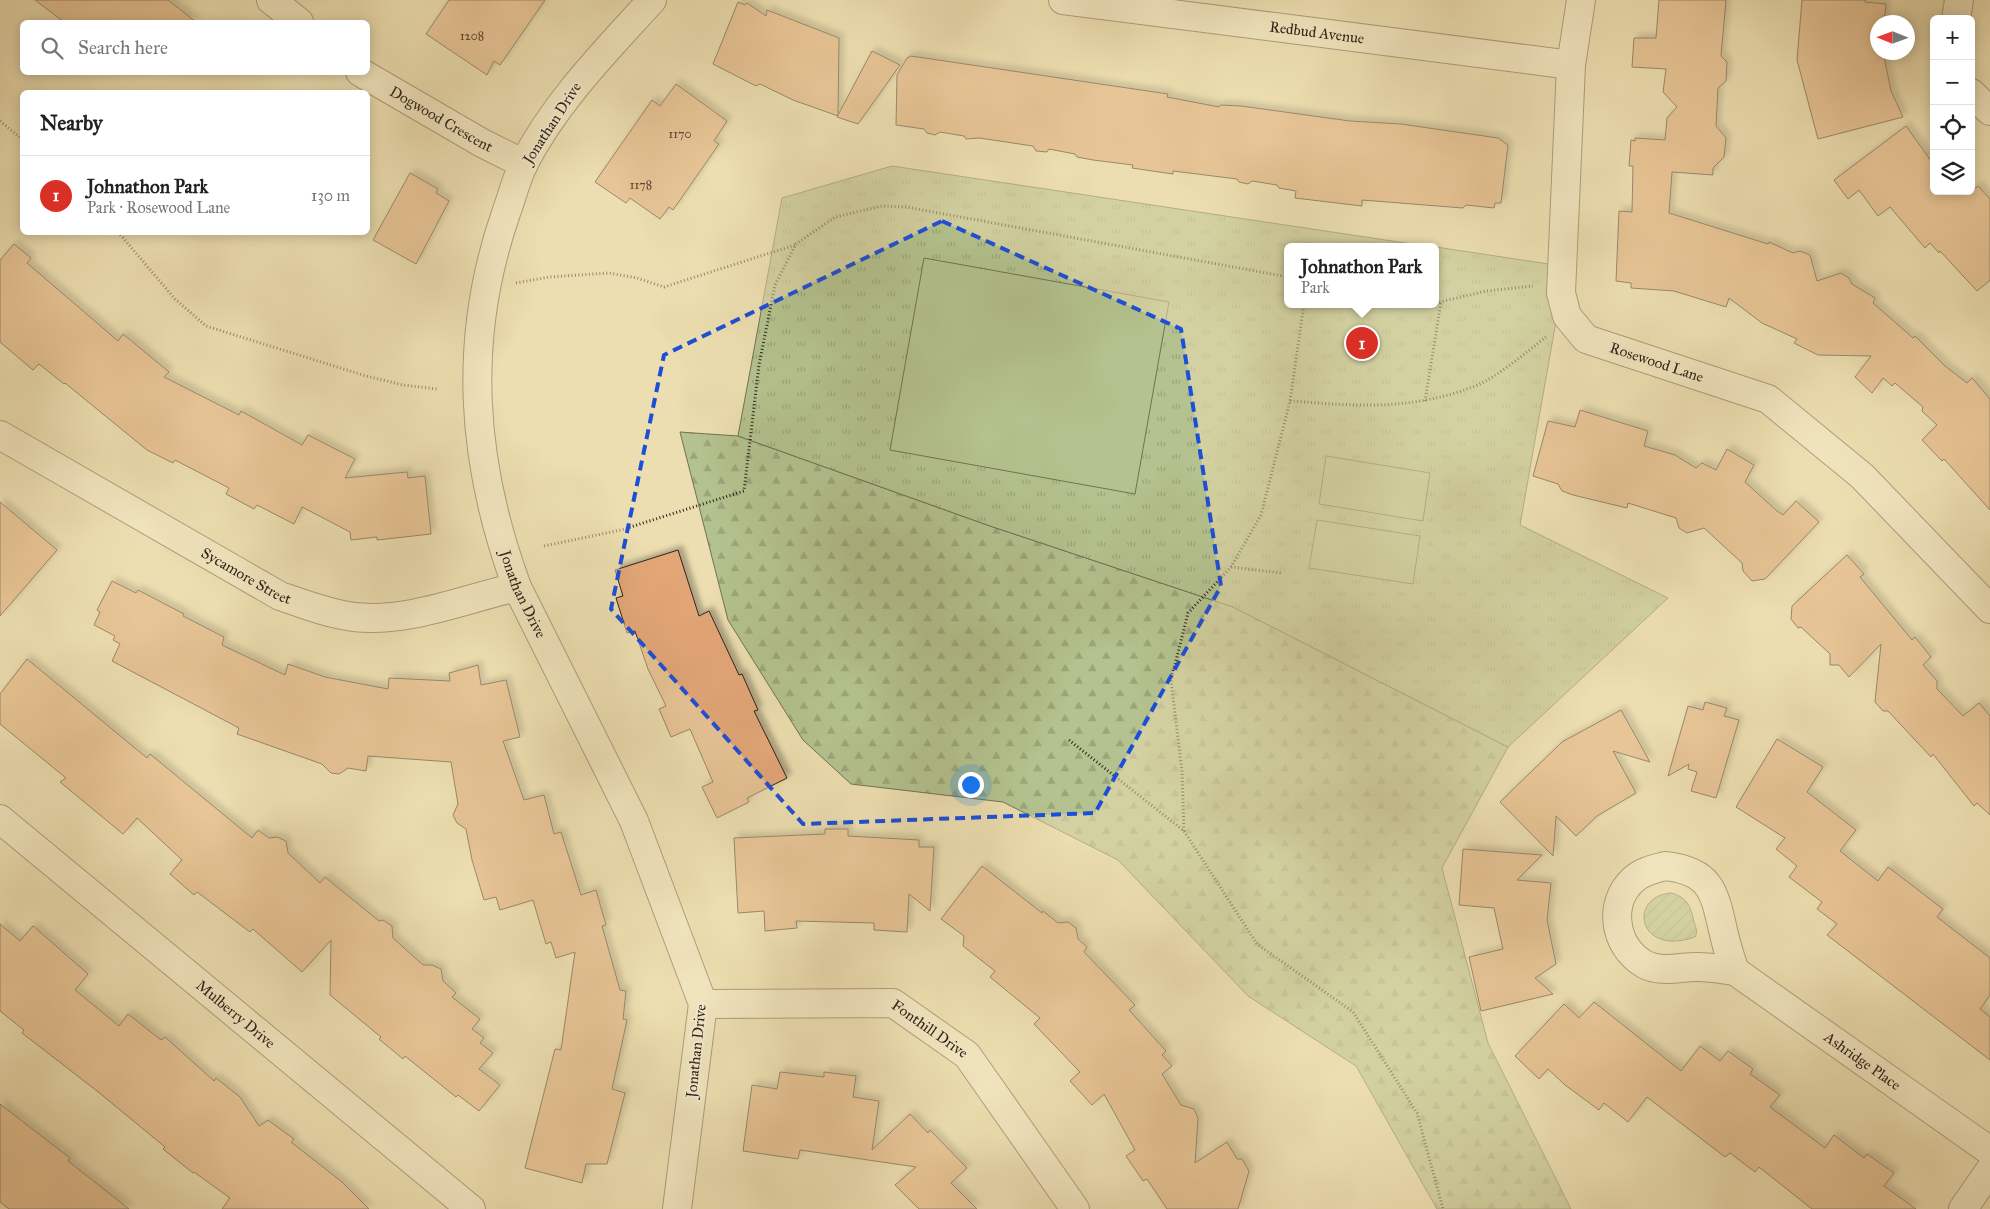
<!DOCTYPE html>
<meta charset="utf-8">
<style>
:root{--surface:#fff;--page:#f2f2f2;--text:#222;--muted:#767676;--line:#e0e0e0;--accent:#d93025}
body{margin:0;font-family:"IM FELL Great Primer",serif;background:var(--page);color:var(--text)}
.controls{position:absolute;right:15px;top:15px;display:grid;overflow:hidden;border-radius:8px;box-shadow:0 2px 12px #0003}
.controls button{width:45px;height:45px;display:grid;place-items:center;padding:0;border:0;border-bottom:1px solid var(--line);background:var(--surface);color:var(--text);font:25px sans-serif}
.compass{position:absolute;left:1870px;top:15px;width:45px;height:45px;border-radius:50%;background:var(--surface);box-shadow:0 2px 12px #0003;rotate:271deg}
.you{position:absolute;left:970px;top:784px;width:18px;height:18px;margin:-12px;border:4px solid #fff;border-radius:50%;background:#1a73e8;box-shadow:0 0 0 8px #1a73e833}
.badge{display:grid;place-items:center;width:32px;height:32px;border-radius:50%;background:var(--accent);color:#fff;font-size:16px;font-weight:700}
.pin{position:absolute;translate:-50% -50%;border:2px solid #fff;box-shadow:0 1px 5px #0006}
.popup{position:absolute;left:1284px;top:243px;width:155px;height:65px;box-sizing:border-box;display:grid;place-content:center;border-radius:8px;background:var(--surface);filter:drop-shadow(0 1px 4px #0005);font-size:16px;white-space:nowrap;color:var(--muted)}
.popup b{font-size:19px;color:var(--text)}
.popup::after{content:'';position:absolute;left:50%;top:100%;margin-left:-10px;border:10px solid transparent;border-top-color:var(--surface)}
.list{margin:0;padding:0;list-style:none}
h2{display:flex;justify-content:space-between;align-items:center;height:65px;margin:0;padding:0 20px;font-size:21px}
h2 small{font-size:16px;font-weight:400;color:var(--muted)}
.list li{display:grid;grid-template-columns:32px 1fr auto;gap:15px;align-items:center;box-sizing:border-box;height:80px;padding:0 20px;border-top:1px solid var(--line)}
.list b{display:block;font-size:19px;white-space:nowrap}
.list p{margin:0;font-size:16px;white-space:nowrap;color:var(--muted)}
.list em{font-size:16px;font-style:normal;color:var(--muted)}
.icon{flex:none;width:28px;height:28px;fill:none;stroke:currentColor;stroke-width:2;stroke-linecap:round;stroke-linejoin:round}
.map{position:relative;flex:none;width:1990px;height:1209px;overflow:hidden}
.search{position:absolute;background:var(--surface);box-shadow:0 2px 12px #0003;left:20px;top:20px;width:350px;height:55px;display:flex;align-items:center;gap:12px;box-sizing:border-box;padding:0 18px;border-radius:8px;color:var(--muted);font-size:19px}
.panel{position:absolute;background:var(--surface);box-shadow:0 2px 12px #0003;left:20px;top:90px;width:350px;height:145px;border-radius:8px}
.map>svg:first-child{display:block}
.forest{fill:url(#forest-firs);stroke:#717255}
.park{fill:url(#park-tufts);stroke:#717255}
.garden{fill:url(#garden-furrows);stroke:#717255}
.pitch{fill:#b3c28e;stroke:#717255}
.building{fill:#e3a677;stroke:#2f231c;filter:url(#shadow)}
.lines{fill:none;stroke-linecap:round;stroke-linejoin:round}
.minor-casing{stroke:#5e5241;stroke-width:30}
.path{stroke:#2f231c;stroke-width:3;stroke-dasharray:1 2.5;stroke-linecap:butt}
.minor{stroke:#f3eacc;stroke-width:28}
.marked{fill:none;stroke:#1d4ed8;stroke-width:4;stroke-dasharray:10 6;stroke-linejoin:round}
.labels{text-anchor:middle;stroke-width:4;stroke-linejoin:round;paint-order:stroke}
.number-label{font-size:12px;fill:#5c4433}
.street-label{font-size:15px;fill:#2f231c;stroke:#f3eacc}
</style>
<div class="map">
<svg width="1990" height="1209" viewBox="0 0 1990 1209">
<defs>
<pattern id="forest-firs" width="22" height="20" patternUnits="userSpaceOnUse" patternTransform="scale(1.25)"><rect width="22" height="20" fill="#b3c28e"/><path d="M5 1l3.5 6h-7zM16 11l3.5 6h-7z" fill="#9aa67a"/></pattern>
<pattern id="park-tufts" width="24" height="20" patternUnits="userSpaceOnUse" patternTransform="scale(1.25)"><rect width="24" height="20" fill="#b3c28e"/><path d="M3 7l-1-3M5 7V3M7 7l1-3M15 17l-1-3M17 17v-4M19 17l1-3" fill="none" stroke="#9aa67a"/></pattern>
<pattern id="garden-furrows" width="10" height="10" patternUnits="userSpaceOnUse" patternTransform="scale(1.25)"><rect width="10" height="10" fill="#b3c28e"/><path d="M-1 1l2-2M0 10L10 0M9 11l2-2" fill="none" stroke="#9aa67a"/></pattern>
<filter id="shadow"><feDropShadow dx="4.5" dy="-4.5" stdDeviation="2.5" flood-color="#0004"/></filter>
</defs>
<rect width="100%" height="100%" fill="#ecdeb0"/>
<filter id="stains"><feTurbulence type="fractalNoise" baseFrequency=".004" numOctaves="4"/><feColorMatrix values="0 0 0 0 .2 0 0 0 0 .09 0 0 0 0 .02 0 0 0 .5 -.17"/></filter>
<radialGradient id="worn" r=".72"><stop offset=".6" stop-color="#630" stop-opacity="0"/><stop offset="1" stop-color="#630" stop-opacity=".3"/></radialGradient>
<polygon class="forest" points="680,432 738,436 990,526 1233,607 1508,747 1442,868 1488,1043 1571,1209 1437,1209 1356,1066 1248,996 1118,860 1003,802 851,784 803,740 728,620"/>
<polygon class="park" points="892,166 1432,247 1288,247 1288,304 1436,304 1436,247 1562,266 1561,293 1520,525 1668,598 1508,747 1233,607 990,526 738,436 782,198"/>
<path class="garden" d="M1671,893C1687,897 1691,907 1694,922C1696,928 1698,932 1695,937C1638,957 1627,897 1671,893Z"/>
<g class="pitch">
<polygon points="924,258 1169,302 1135,494 890,450"/>
<polygon points="1326,456 1430,473 1423,521 1319,504"/>
<polygon points="1317,520 1420,536 1413,584 1309,568"/>
</g>
<g class="building">
<polygon points="35,0 168,0 196,22 64,22"/>
<polygon points="449,0 545,0 500,65 494,61 487,75 426,34"/>
<polygon points="1659,0 1726,0 1721,56 1727,62 1726,81 1718,88 1716,126 1726,138 1724,157 1713,168 1713,175 1672,172 1669,213 1768,244 1769,242 1793,253 1800,251 1810,255 1817,281 1841,273 1849,278 1852,284 1875,298 1873,303 1913,338 1915,336 1945,366 1967,383 1972,378 1990,399 1990,510 1944,459 1942,461 1922,440 1937,425 1922,411 1923,407 1895,383 1892,386 1883,378 1872,393 1855,377 1871,356 1818,355 1794,343 1797,339 1762,323 1729,298 1726,307 1674,291 1631,288 1631,283 1616,281 1619,211 1632,212 1633,166 1629,166 1631,140 1635,141 1635,138 1665,140 1667,118 1677,107 1663,92 1666,69 1632,67 1634,38 1656,38"/>
<polygon points="1802,0 1865,0 1865,2 1886,4 1884,22 1878,22 1878,52 1883,52 1891,91 1903,117 1818,139 1797,60"/>
<polygon points="738,2 745,5 747,3 766,16 767,10 839,38 838,116 793,100 760,84 756,86 713,64"/>
<polygon points="872,51 900,65 858,124 837,117"/>
<polygon points="911,56 1168,94 1167,97 1219,107 1221,105 1241,106 1350,121 1401,124 1498,138 1508,145 1501,203 1495,203 1494,208 1466,205 1463,208 1362,200 1362,206 1295,198 1296,191 1279,188 1277,185 1252,181 1248,184 1239,182 1237,179 1173,171 1173,174 1132,168 1133,165 1093,160 1077,157 1075,154 1049,149 1047,152 1036,151 1033,146 979,138 966,139 964,136 940,132 935,135 927,133 924,129 896,125 897,75 907,58"/>
<polygon points="676,84 727,121 714,141 719,144 673,210 669,207 660,219 630,198 626,203 595,182 652,100 660,106"/>
<polygon points="1906,126 1934,165 1934,191 1972,191 1978,186 1990,199 1990,280 1977,291 1940,251 1939,253 1930,243 1925,248 1890,207 1878,216 1859,190 1848,199 1834,180"/>
<polygon points="410,173 438,189 436,193 449,201 416,264 373,240"/>
<polygon points="14,244 31,258 27,263 118,341 123,334 169,372 164,377 239,415 241,411 302,445 308,435 355,459 345,478 407,472 408,478 425,476 431,534 377,540 377,537 351,540 350,532 302,507 294,524 257,505 254,509 226,494 229,488 175,460 173,463 147,450 65,383 64,384 39,364 33,370 0,342 0,260"/>
<polygon points="1580,410 1648,431 1644,446 1675,455 1696,468 1702,463 1716,470 1727,449 1754,465 1745,482 1777,511 1783,515 1796,501 1819,522 1765,579 1752,581 1743,571 1742,563 1704,528 1687,533 1679,528 1676,518 1628,503 1627,508 1573,495 1562,491 1558,484 1533,476 1548,421 1575,427"/>
<polygon points="0,502 57,550 0,616"/>
<polygon points="678,550 699,616 709,611 739,675 742,674 758,710 754,711 787,778 747,798 749,802 717,818 702,787 713,782 690,729 671,737 659,709 666,706 648,669 635,631 627,633 616,598 623,596 615,570"/>
<polygon points="1847,555 1864,574 1860,577 1912,640 1915,637 1931,657 1923,665 1937,681 1937,689 1963,716 1979,703 1990,716 1990,815 1977,803 1974,806 1933,754 1931,757 1888,711 1883,711 1875,702 1881,644 1849,677 1839,665 1830,665 1830,654 1801,627 1798,628 1791,619 1792,606"/>
<polygon points="112,581 136,593 138,590 184,614 183,616 224,637 222,645 285,675 288,664 325,677 388,689 389,678 450,681 449,673 478,665 481,685 506,680 520,737 503,741 524,800 544,795 554,834 561,832 581,895 596,890 606,925 602,926 620,990 626,991 623,1019 627,1020 612,1089 625,1093 607,1164 586,1164 582,1183 525,1168 555,1049 561,1050 575,952 556,958 551,942 546,944 533,900 500,910 496,897 484,900 472,860 466,829 457,823 453,815 458,804 451,762 368,756 366,771 348,768 339,774 331,773 322,764 237,734 239,728 112,661 120,644 113,640 115,636 94,625 100,612 97,610"/>
<polygon points="27,659 147,758 150,754 252,838 258,830 269,838 277,837 286,841 288,853 320,883 325,877 379,921 383,920 392,926 393,938 423,965 432,965 441,969 443,981 456,993 452,997 480,1019 472,1029 484,1038 480,1043 493,1053 479,1069 500,1085 479,1111 458,1095 456,1097 405,1056 403,1059 379,1039 381,1037 330,995 331,940 302,972 253,929 250,932 197,892 194,895 170,874 182,860 137,818 123,834 60,782 66,778 0,724 0,694"/>
<polygon points="1705,702 1727,708 1724,716 1739,720 1716,798 1691,791 1697,772 1688,769 1689,764 1668,776 1688,706 1703,710"/>
<polygon points="1621,710 1650,762 1613,751 1636,793 1597,816 1576,836 1556,816 1553,856 1500,802 1562,742"/>
<polygon points="1777,739 1823,767 1807,792 1856,830 1840,851 1878,881 1888,867 1943,909 1937,917 1990,958 1990,995 1980,1009 1990,1017 1990,1060 1827,935 1837,924 1817,909 1822,902 1789,877 1797,866 1776,849 1785,838 1736,807"/>
<polygon points="825,829 848,829 848,836 919,840 919,847 934,847 930,911 909,894 907,932 874,930 874,923 796,921 797,928 765,931 764,911 738,913 734,838 825,834"/>
<polygon points="1463,849 1542,855 1517,880 1551,883 1547,920 1556,964 1535,978 1553,994 1481,1011 1469,957 1503,949 1494,908 1459,905"/>
<polygon points="982,866 1042,913 1043,911 1058,923 1068,922 1076,928 1078,939 1087,947 1084,952 1135,1005 1129,1010 1166,1051 1162,1055 1172,1066 1162,1074 1181,1105 1194,1109 1198,1118 1195,1163 1227,1142 1237,1159 1242,1159 1249,1171 1238,1209 1167,1209 1147,1179 1143,1181 1126,1156 1135,1150 1104,1094 1092,1105 1070,1081 1080,1072 1034,1024 1040,1018 990,977 995,971 963,946 964,936 941,919"/>
<polygon points="0,924 20,941 33,926 88,974 75,990 119,1026 128,1014 161,1040 165,1037 214,1081 216,1078 240,1097 259,1126 268,1120 294,1139 291,1142 342,1182 369,1209 222,1209 230,1198 194,1172 193,1173 163,1149 165,1147 97,1091 22,1033 24,1030 0,1011"/>
<polygon points="1594,1002 1681,1071 1700,1046 1720,1061 1728,1051 1753,1069 1750,1074 1780,1095 1770,1107 1825,1148 1834,1135 1864,1158 1867,1154 1894,1173 1884,1186 1916,1209 1812,1209 1759,1167 1755,1172 1730,1153 1725,1157 1647,1097 1628,1122 1604,1103 1599,1110 1565,1085 1548,1069 1539,1079 1515,1056 1564,1004 1579,1018"/>
<polygon points="780,1072 824,1077 824,1072 856,1076 853,1097 879,1101 872,1150 910,1114 928,1133 930,1130 967,1168 951,1183 977,1209 919,1209 895,1185 916,1167 800,1150 798,1159 743,1151 752,1085 777,1089"/>
<polygon points="0,1104 70,1158 68,1161 129,1209 9,1209 0,1202"/>
</g>
<g class="lines">
<defs>
<g id="minor">
<polyline points="271,0 299,22"/>
<path id="s1" d="M652,0C606,51 556,101 524,163C516,179 512,197 506,213C462,340 471,462 517,587L634,821L703,1004L677,1209"/>
<path id="s2" d="M1063,0L1571,65"/>
<path id="s3" d="M1581,0L1571,65L1561,293L1567,316L1586,339L1768,399L1862,476L1990,609"/>
<polyline points="1956,19 1959,0"/>
<path id="s4" d="M360,72L482,143L524,164"/>
<polyline points="1971,93 1990,111"/>
<path id="s5" d="M0,435L280,596C304,604 329,614 354,617C409,623 464,599 517,587"/>
<path id="s6" d="M0,819L471,1209"/>
<path d="M1665,866C1710,871 1714,890 1723,930C1726,944 1730,957 1735,971C1722,969 1709,967 1697,967C1679,967 1660,973 1644,964C1614,946 1607,903 1634,879C1643,871 1654,869 1665,866Z"/>
<path id="s7" d="M1735,971L1990,1151"/>
<path id="s8" d="M703,1004L893,1003L967,1055L1075,1209"/>
<polyline points="1963,1209 1990,1170"/>
</g>
</defs>
<use href="#minor" class="minor-casing"/>
<g class="path">
<polyline points="0,121 22,139"/>
<polyline points="118,232 175,299 206,326 366,376 403,385 437,389"/>
<polyline points="516,283 549,277 609,273 637,278 664,287 795,245"/>
<polyline points="1436,303 1486,291 1533,286"/>
<path d="M1290,401C1358,406 1412,411 1478,385C1498,376 1528,351 1546,337"/>
<polyline points="1425,401 1441,302"/>
<polyline points="544,546 621,530 744,491 759,365 775,285 796,244 835,217 882,206 906,207 1288,277"/>
<polyline points="1231,567 1281,573"/>
<polyline points="1069,740 1184,831 1257,944 1353,1012 1417,1113 1443,1209"/>
<polyline points="1184,831 1182,771 1171,681 1188,613 1231,567 1261,515 1290,401 1304,304"/>
</g>
<use href="#minor" class="minor"/>
</g>
<path d="M0 0H1990V1209H0ZM942,221L1181,329L1221,586L1095,813L803,824L611,609L664,355Z" fill="#ecdeb0" fill-opacity=".55" fill-rule="evenodd"/>
<path class="marked" d="M942,221L1181,329L1221,586L1095,813L803,824L611,609L664,355Z"/>
<g class="labels">
<g class="number-label">
<text x="472" y="40">1208</text>
<text x="680" y="138">1170</text>
<text x="641" y="189">1178</text>
</g>
<g class="street-label">
<text dy="5" stroke="none"><textPath href="#s2" startOffset="256">Redbud Avenue</textPath></text>
<text dy="5" stroke="none"><textPath href="#s4" startOffset="94">Dogwood Crescent</textPath></text>
<text transform="translate(552 123) rotate(-57)" y="5">Jonathan Drive</text>
<text dy="5" stroke="none"><textPath href="#s3" startOffset="422">Rosewood Lane</textPath></text>
<text dy="5" stroke="none"><textPath href="#s5" startOffset="284">Sycamore Street</textPath></text>
<text dy="5" stroke="none"><textPath href="#s1" startOffset="652">Jonathan Drive</textPath></text>
<text dy="5" stroke="none"><textPath href="#s6" startOffset="306">Mulberry Drive</textPath></text>
<text dy="5" stroke="none"><textPath href="#s8" startOffset="235">Fonthill Drive</textPath></text>
<text transform="translate(696 1051) rotate(-84)" y="5">Jonathan Drive</text>
<text dy="5" stroke="none"><textPath href="#s7" startOffset="156">Ashridge Place</textPath></text>
</g>
</g>
<rect width="100%" height="100%" filter="url(#stains)"/>
<rect width="100%" height="100%" fill="url(#worn)"/>
</svg>
<div class="controls">
<button>+</button>
<button>−</button>
<button><svg class="icon" aria-label="locate" viewBox="0 0 24 24"><circle cx="12" cy="12" r="6"/><path d="M12 2v4M12 18v4M2 12h4M18 12h4"/></svg></button>
<button><svg class="icon" aria-label="layers" viewBox="0 0 24 24"><path d="M12 4l9 5-9 5-9-5zM3 14l9 5 9-5"/></svg></button>
</div>
<svg class="compass" viewBox="-18 -18 36 36"><path d="M0-13l5 13h-10z" fill="#e53935"/><path d="M0 13l5-13h-10z" fill="#767676"/></svg>
<div class="you"></div>
<div class="pin badge" style="left:1362px;top:343px">1</div>
<div class="popup"><b>Johnathon Park</b>Park</div>
<div class="search"><svg class="icon" aria-label="search" viewBox="0 0 24 24"><circle cx="10" cy="10" r="6"/><path d="M15 15l6 6"/></svg>Search here</div>
<section class="panel">
<h2>Nearby<small></small></h2>
<ul class="list">
<li><span class="badge">1</span><div><b>Johnathon Park</b><p>Park · Rosewood Lane</p></div><em>130 m</em></li>
</ul>
</section>
</div>
